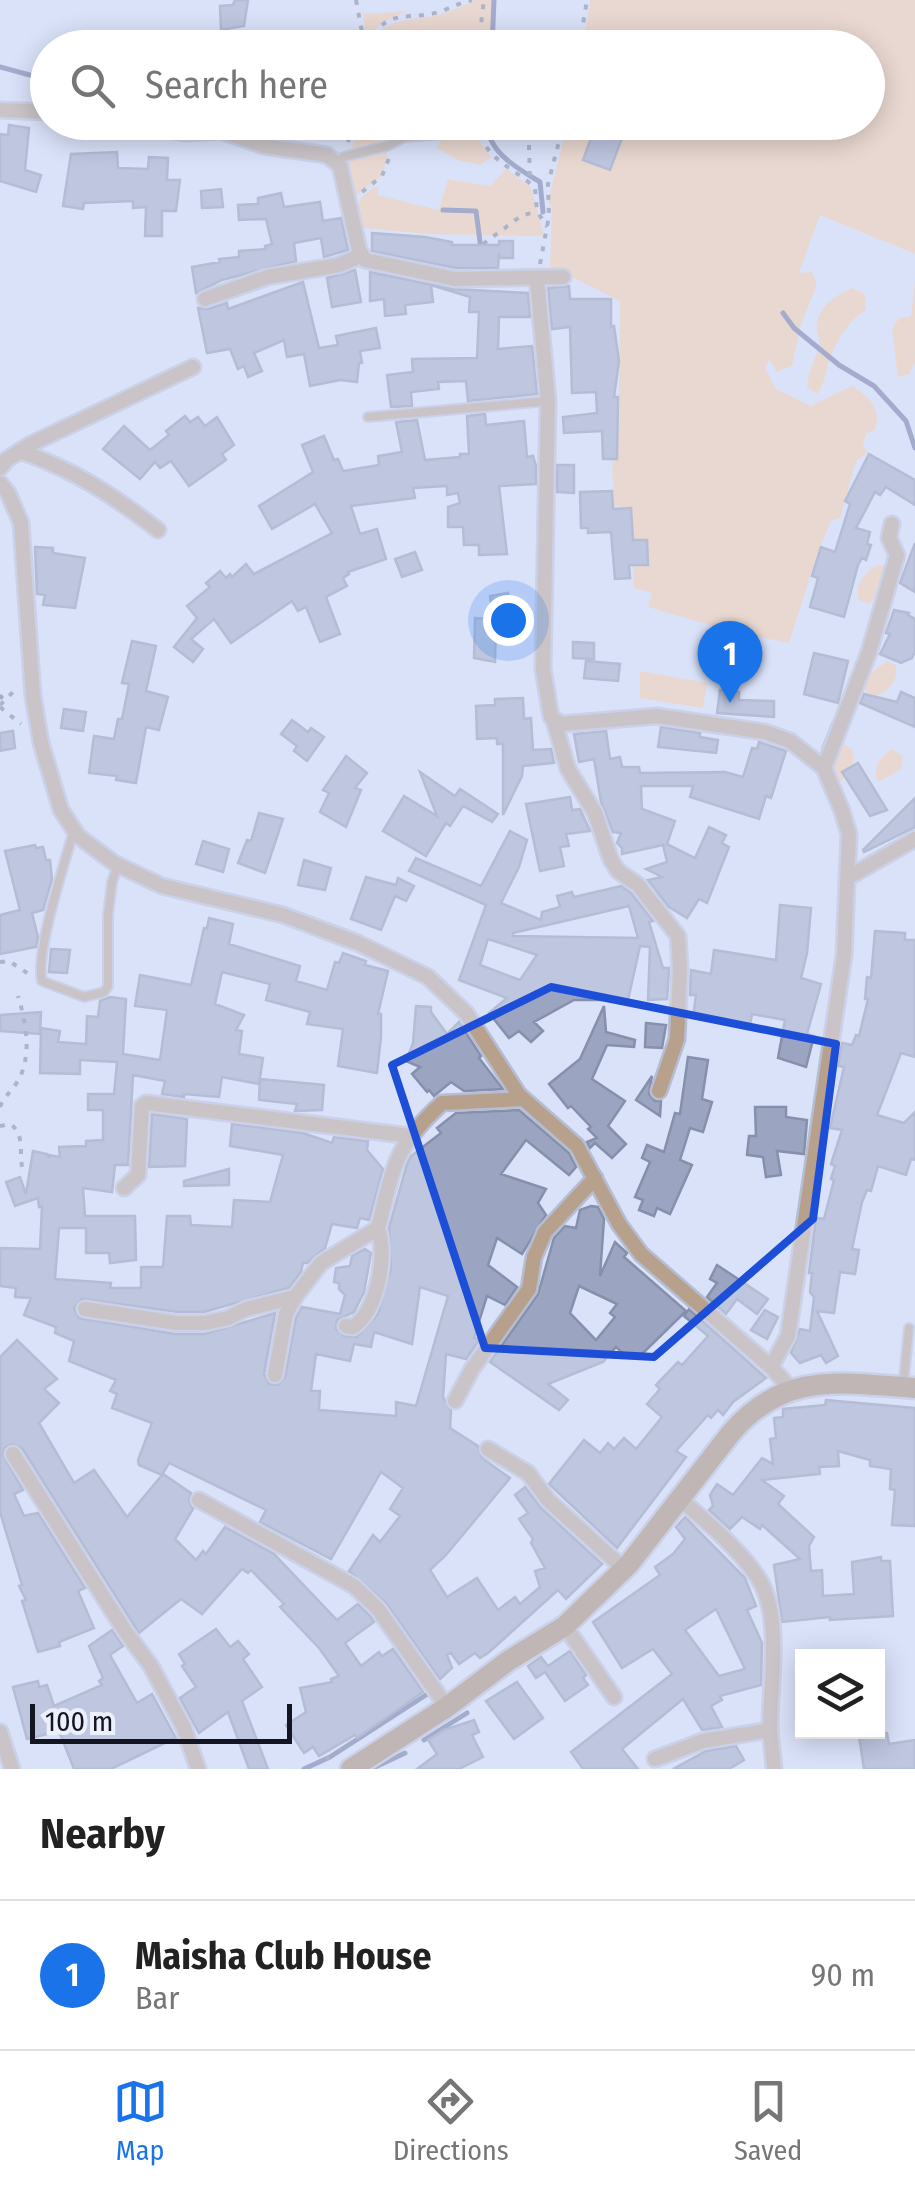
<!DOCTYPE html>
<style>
:root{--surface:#fff;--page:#f2f2f2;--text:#222;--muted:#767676;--line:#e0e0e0;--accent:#1a73e8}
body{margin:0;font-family:"Fira Sans Condensed",sans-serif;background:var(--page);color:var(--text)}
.controls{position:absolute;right:30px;bottom:30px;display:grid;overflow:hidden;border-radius:0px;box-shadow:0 5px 25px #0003}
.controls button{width:90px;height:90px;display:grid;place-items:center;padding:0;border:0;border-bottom:2px solid var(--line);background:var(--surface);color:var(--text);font:50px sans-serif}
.scale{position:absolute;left:30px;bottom:25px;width:262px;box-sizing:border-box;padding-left:10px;border:5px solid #131621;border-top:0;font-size:28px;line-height:35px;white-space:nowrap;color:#131621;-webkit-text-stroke:8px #ecf0fc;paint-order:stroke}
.you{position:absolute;left:508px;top:620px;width:35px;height:35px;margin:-25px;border:8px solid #fff;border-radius:50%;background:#1a73e8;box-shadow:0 0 0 15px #1a73e833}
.badge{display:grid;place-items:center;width:65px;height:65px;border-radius:50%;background:var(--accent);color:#fff;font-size:32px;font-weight:700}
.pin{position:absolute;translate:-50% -82px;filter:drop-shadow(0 2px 5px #0008)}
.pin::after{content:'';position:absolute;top:52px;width:35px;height:30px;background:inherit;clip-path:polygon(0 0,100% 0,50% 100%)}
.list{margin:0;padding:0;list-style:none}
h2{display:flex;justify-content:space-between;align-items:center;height:130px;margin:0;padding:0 40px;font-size:42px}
h2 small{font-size:32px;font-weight:400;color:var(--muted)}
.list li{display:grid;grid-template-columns:65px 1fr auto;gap:30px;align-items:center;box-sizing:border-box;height:150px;padding:0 40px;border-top:2px solid var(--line)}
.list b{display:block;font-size:38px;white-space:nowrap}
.list p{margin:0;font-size:32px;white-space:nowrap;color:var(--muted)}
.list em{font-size:32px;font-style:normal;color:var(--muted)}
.icon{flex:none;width:55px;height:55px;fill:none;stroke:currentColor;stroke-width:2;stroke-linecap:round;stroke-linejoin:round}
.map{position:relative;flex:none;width:915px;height:1769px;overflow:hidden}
.search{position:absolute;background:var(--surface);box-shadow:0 5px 25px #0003;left:30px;right:30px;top:30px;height:110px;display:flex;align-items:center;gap:25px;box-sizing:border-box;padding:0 35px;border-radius:55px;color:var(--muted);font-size:38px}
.sheet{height:280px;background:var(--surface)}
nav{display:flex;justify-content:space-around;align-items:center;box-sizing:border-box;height:140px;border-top:2px solid var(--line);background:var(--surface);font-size:28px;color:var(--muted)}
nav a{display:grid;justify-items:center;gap:5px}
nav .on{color:var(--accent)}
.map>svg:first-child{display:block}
.green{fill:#fbcc9f}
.water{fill:#7f8fc6;stroke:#5f6b94;stroke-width:2.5}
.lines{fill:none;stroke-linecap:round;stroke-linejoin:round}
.stream{stroke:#5f6b94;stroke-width:5}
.building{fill:#9ba5c1;stroke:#868fab;stroke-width:2.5;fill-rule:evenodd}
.lane-casing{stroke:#b6bdd3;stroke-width:12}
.street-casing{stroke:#b6bdd3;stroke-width:19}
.secondary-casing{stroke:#b6bdd3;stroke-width:25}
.path{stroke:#777d8e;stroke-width:4;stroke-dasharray:5 8;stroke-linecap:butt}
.lane{stroke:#b7a18d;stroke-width:8}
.street{stroke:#b7a18d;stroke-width:14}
.secondary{stroke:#a08063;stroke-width:20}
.marked{fill:none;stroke:#1d4ed8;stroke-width:8;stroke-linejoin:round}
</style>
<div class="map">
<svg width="915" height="1769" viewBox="0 0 915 1769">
<rect width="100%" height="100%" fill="#dae2fa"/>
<g class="green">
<path d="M476,0H494L492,42L437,40L373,44C381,17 414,21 437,15C450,12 464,5 476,0Z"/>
<path d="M590,0H915V254L820,215L799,273L812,272L817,284L800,328L792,366L777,372L769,359L765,368L776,389L811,406L852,386C869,397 882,407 875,430L866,434L863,446L868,453L856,461L840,518L831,521L818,552L789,643L734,632L648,607L652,593L634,588L631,512L620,506H614L612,461L618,459L620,301L550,266L552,207L548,201L568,123L868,122V48L583,47Z"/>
<path d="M408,11C387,19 372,25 367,47L363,14Z"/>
<path d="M358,123H435L436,126C425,134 418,129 406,134C386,140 371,148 351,151Z"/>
<path d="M463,123H478C476,138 481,146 492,157L480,165L458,160L437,148L442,137Z"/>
<polygon points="388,149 383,175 354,197 347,164 350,159"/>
<path d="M506,169L531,187L544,236L427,234L357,227C354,205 358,196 378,186L377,195L439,210L448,179L490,186Z"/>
<polygon points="915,279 915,362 909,374 898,377 892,329 899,318 911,316"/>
<path d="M852,288L865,294L866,310C850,319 839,337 831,355C825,369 827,381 817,394L807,387C809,370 814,362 819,347C821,339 815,330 817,322C821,304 837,295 852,288Z"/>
<path d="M877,565H886C890,580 879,593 870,604L859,600C854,583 865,574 877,565Z"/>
<path d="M887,661L896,665C898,681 890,690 877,696L867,693L863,686L864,678Z"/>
<polygon points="640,671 707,683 703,708 640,698"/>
<path d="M844,744L852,749C857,770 845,781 827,790L819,784L821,776L832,768L835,753Z"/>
<path d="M893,749L903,757L901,769L879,782L875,775C877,762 882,755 893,749Z"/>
</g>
<polygon class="water" points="707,632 722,635 716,665 701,662"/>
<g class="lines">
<g class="stream">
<polyline points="492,48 494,0"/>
<polyline points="0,67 48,80"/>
<path d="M487,122C487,152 517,168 540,182L543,212"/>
<polyline points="443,210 476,211 481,249"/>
<polyline points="783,313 794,328 839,365 874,386 906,421 915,448"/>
<polyline points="0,697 1,697"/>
<polyline points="824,748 834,723"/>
<polyline points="424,1740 467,1713"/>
<polyline points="304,1769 330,1757 429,1693"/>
<polyline points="371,1769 405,1753"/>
</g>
</g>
<g class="building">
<polygon points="235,0 248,0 244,26 221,30 220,6 233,5"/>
<polygon points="597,122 625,130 610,170 583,160"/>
<polygon points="9,125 29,128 25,170 41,175 36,192 0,181 0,134 8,135"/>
<polygon points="117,152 118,168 148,169 149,157 168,158 167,180 180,180 176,211 162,211 162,236 145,236 146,207 133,208 133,201 84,203 83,209 63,206 71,154"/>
<polygon points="221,189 223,207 202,208 201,191"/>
<polygon points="281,193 284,207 320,202 323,221 341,218 348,250 324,257 321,238 294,243 296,261 222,280 196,293 192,267 220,262 219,259 239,257 239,251 266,249 265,246 272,244 266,219 239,220 238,205 258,204 258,198"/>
<polygon points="372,233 425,237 452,242 452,245 499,245 499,241 513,241 513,258 499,258 499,253 498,268 456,268 372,251"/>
<polygon points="355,270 361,302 332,307 327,278"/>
<polygon points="370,272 453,289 528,293 530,317 499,317 498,349 532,346 537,394 468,401 466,381 438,382 439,389 411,392 412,406 391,407 387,375 413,372 412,359 477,358 479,312 469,312 470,297 431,285 433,302 405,305 406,314 385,316 384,299 370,301"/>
<polygon points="303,282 319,348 338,345 336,336 376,328 380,348 360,351 362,363 359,363 357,382 340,380 310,386 304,354 287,357 284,340 254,353 262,371 248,377 244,366 238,369 230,349 207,353 198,308 208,309 227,303 228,309"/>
<polygon points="569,286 570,299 611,299 611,327 614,326 619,361 614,397 618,397 617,459 603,459 602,431 564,433 563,417 597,413 596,392 572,393 570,327 552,329 548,288"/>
<polygon points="485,414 486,425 524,421 527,457 533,456 536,466 536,484 499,486 507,554 479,555 479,545 464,545 463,527 448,527 448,507 460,503 458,493 447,495 447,486 413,488 415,498 351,506 360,534 377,529 386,559 348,572 349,574 343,578 347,586 326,597 340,634 320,642 306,607 298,611 292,601 231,643 214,619 191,639 203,649 193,662 174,647 197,618 187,606 210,587 206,583 220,571 226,578 230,574 232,577 246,564 254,574 332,533 315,504 272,529 259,506 313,472 302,445 324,436 334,460 338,459 343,471 379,465 378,456 402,452 396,422 417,420 425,460 460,457 460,454 469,454 467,416"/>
<polygon points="185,416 190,422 198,417 205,426 217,417 234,445 222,454 226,460 189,486 171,461 160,468 155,462 140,479 103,449 124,426 150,450 169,435 166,431"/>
<polygon points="869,454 915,480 915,505 886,487 880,495 875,492 856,528 870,532 867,544 871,545 866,560 862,558 858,565 844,617 810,607 818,578 812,576 821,547 835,552 850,504 845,501"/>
<polygon points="557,465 574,465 574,493 557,492"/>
<polygon points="612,491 613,509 631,508 633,540 647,540 648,565 629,565 630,578 615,579 611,532 588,533 588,528 581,528 580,492"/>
<polygon points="915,543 915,592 900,583"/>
<polygon points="35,547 53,548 53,553 85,558 75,608 43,605 45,595 37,594"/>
<polygon points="415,552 422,570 402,577 395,559"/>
<polygon points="508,593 511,613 493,616 490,596"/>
<polygon points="894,610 909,613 908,615 915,619 915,651 912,658 901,663 880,654 890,634 886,633"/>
<polygon points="475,618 496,619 495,662 474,658"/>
<polygon points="132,641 156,646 146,691 168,697 159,730 146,727 136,783 116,780 117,776 89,773 94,736 114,739 118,719 122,719 129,684 122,683"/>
<polygon points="573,642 594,643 594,659 573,658"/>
<polygon points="814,653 848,661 838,703 804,694"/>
<polygon points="586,661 620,664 618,681 584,678"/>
<polygon points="720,690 739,692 739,700 774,701 774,717 717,713"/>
<polygon points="901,692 915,698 915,727 860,703 864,694 897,702"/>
<polygon points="523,698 524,719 531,718 533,750 551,749 554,763 523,766 522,776 503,815 503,744 497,744 497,738 477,739 476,706 495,705 495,699"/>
<polygon points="64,709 86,712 83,731 61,728"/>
<polygon points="292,720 308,732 311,728 324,737 307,761 294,751 297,746 281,734"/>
<polygon points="661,727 700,733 700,737 718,740 716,753 658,747"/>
<polygon points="13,731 15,748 0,751 0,733"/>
<polygon points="606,731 610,759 620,757 622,767 639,767 640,773 725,772 743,777 752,748 757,749 759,742 786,751 771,798 766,796 759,819 690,797 693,786 641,786 642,809 675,821 667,844 695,858 709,827 726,835 722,843 729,847 707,903 699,899 687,918 669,907 648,880 662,877 646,869 667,862 663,845 622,854 622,848 617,843 621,833 613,832 601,802 594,759 579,762 574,734"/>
<polygon points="346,756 367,773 355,788 361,790 346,827 320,812 329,793 323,790"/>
<polygon points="858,763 887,810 870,816 842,772"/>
<polygon points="420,772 455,796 460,789 498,814 492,822 463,806 450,826 446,823 426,856 383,831 404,796 437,816"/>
<polygon points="570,797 572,810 580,809 590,831 566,834 569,846 560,847 564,866 540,871 526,804"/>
<polygon points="915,798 915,827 864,852 863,850"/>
<polygon points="259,813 283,819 265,873 238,863 247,840 251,841"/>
<path d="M510,831L527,840L519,867L501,903L541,920L542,912L560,907L557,896L572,892L574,897L621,886L631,893L653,921L649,922L663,968H669L667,999L648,1000L650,947L640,946L628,1000H574L534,1022L543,1031L531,1042L519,1031L509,1038L489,1013L507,998L459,980L486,905L409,871L416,858L481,886ZM629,906L638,938L513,936V933ZM488,939L537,955L520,980L480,965Z"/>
<polygon points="203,841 229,849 223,872 196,864"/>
<polygon points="35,845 36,848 43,847 46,860 50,860 52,879 43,910 32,913 38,937 36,947 0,954 0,915 20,910 5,851"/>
<polygon points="304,860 331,868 325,890 298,885"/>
<polygon points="366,877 396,885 398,878 414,886 406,901 395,896 381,930 351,919"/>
<polygon points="780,905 811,908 807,953 801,978 821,984 807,1034 814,1036 806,1067 778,1058 785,1020 752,1014 750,1025 740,1023 739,1026 693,1018 696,995 690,995 691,970 711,974 714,950 776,960"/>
<path d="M209,918L233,924L229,944L300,966L296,981L327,990L335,962L339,963L343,953L366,961L365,965L388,971L378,1014H381V1037L377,1073L338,1066L343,1029L307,1024L310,1012L266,1000L270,984L222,972L215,1004L244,1015L236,1030L242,1031L239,1054L263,1058L259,1084L222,1077L219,1097L184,1094V1097L162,1094L165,1081L133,1075L128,1165H115L112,1192L83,1188L85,1216H135L136,1260L110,1263L109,1253H86V1228H59L55,1279L111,1283L110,1288H141V1267H163L167,1216H190L191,1225L232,1227L234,1200L270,1202L283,1155L230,1146L232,1124L303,1133L332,1143L334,1137L368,1141L367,1150L383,1169L369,1220L360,1218L357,1228L332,1224L325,1248L307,1263H303L301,1272L289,1288L204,1312H178L82,1299L74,1308L79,1318L175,1334H205L275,1313L264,1374L269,1384L278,1385L285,1377L296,1318L302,1307L340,1314L345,1295L339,1289V1283L334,1282L336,1268L350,1266L352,1256L365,1249L371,1253L364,1292L354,1312L337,1320L336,1329L344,1336L357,1337L378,1314L391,1269L389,1228L407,1164L411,1156L441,1133L437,1128L456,1113L519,1110L569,1153L576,1167L569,1175L526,1140L501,1174L546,1189L538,1203L546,1215L522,1254L497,1238L488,1265L517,1287L505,1305L487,1296L474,1338L480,1339L466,1359L446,1354L443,1397L451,1411L450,1428L478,1446L482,1458L510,1478L446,1555L430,1570L447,1597L477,1578L498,1610L515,1597L520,1604L540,1587L535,1571L545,1568L531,1543L533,1539L519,1519L528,1513L515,1495L525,1487L541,1508L602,1564L566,1599L558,1590L488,1653L480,1658L475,1653L459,1664L451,1653L447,1655L452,1668L440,1679L386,1603L349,1571L373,1535L380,1542L400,1516L390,1509L403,1488L381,1472L331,1559L260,1522L266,1510L169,1463L162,1475L139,1465L138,1460L152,1423L112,1408L117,1394L110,1391L116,1380L69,1361L74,1341L55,1333L56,1327L24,1315L31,1298L15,1297L16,1288L0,1286V1248L40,1249L42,1206L39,1207L38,1198L15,1206L6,1182L20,1177L26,1194L33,1151L47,1154L49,1158V1155L60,1157L59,1147L86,1146V1141L103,1140V1110H88V1094H114L117,1062L80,1060V1074L40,1073L41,1028L60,1031L58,1042L86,1044L87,1016L98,1017L100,1001L110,997L126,999L123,1054L160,1060L167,1010L135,1006L140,975L191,985L204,928H207ZM420,1287L448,1296L416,1406L396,1402V1416L319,1410L320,1391H311L316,1354L350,1361L354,1344L371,1347L374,1332L412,1344Z"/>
<polygon points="875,931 905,933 905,940 915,940 915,1057 901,1053 877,1115 904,1123 915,1112 915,1160 911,1159 906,1175 878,1166 871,1191 867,1190 862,1202 852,1249 859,1250 855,1274 840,1272 834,1313 817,1311 838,1356 826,1363 821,1355 800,1363 791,1353 800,1329 810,1331 814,1297 810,1292 812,1273 809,1273 816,1218 824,1219 834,1180 831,1179 835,1166 831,1164 842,1130 830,1128 844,1067 838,1066 842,1043 852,1045 856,1035 859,1036 868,999 865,999 867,977 871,978"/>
<polygon points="51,949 70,950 67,973 49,972"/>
<polygon points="416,1006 431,1007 431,1012 447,1034 459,1022 481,1056 479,1058 503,1089 464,1091 451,1082 434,1096 429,1090 427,1092 412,1074 420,1067 406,1061 413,1043"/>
<polygon points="604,1006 606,1032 635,1040 634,1047 607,1045 592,1079 625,1101 608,1126 626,1144 612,1158 595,1143 590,1148 587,1142 597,1138 588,1129 591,1127 571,1106 568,1108 549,1084 580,1059"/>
<polygon points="41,1012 40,1034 0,1031 0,1015"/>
<polygon points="646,1023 666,1025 662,1048 645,1047"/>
<polygon points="688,1057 708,1060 702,1099 712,1102 703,1132 690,1128 680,1160 692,1165 670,1214 657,1208 654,1216 639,1210 643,1200 635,1197 650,1162 642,1158 647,1145 664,1152 675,1113 680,1114"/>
<polygon points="652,1076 649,1094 655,1101 661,1101 660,1116 636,1100"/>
<polygon points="260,1079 324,1085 322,1110 295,1111 297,1104 259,1100"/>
<polygon points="755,1107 786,1107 786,1117 807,1120 804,1154 777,1151 781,1175 766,1177 763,1157 747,1155 749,1136 756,1136"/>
<polygon points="152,1114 187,1119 185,1166 149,1167"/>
<polygon points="229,1169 229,1185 184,1186 184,1181"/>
<path d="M591,1206L598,1207L604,1219L600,1276L615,1242L627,1253L624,1257L686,1311L640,1356L627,1357L616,1347L603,1362L548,1384L568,1400L559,1410L490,1362L538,1294L554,1238L565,1226L576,1228L580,1210ZM579,1286L617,1304L610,1313L615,1317L596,1340L570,1313Z"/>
<polygon points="717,1265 768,1299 757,1314 737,1299 726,1314 707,1297 717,1283 710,1279"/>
<polygon points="689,1309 766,1378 733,1402 723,1415 718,1410 711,1418 708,1415 676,1451 686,1457 617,1548 549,1484 584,1440 600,1453 608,1443 614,1449 624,1438 636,1449 662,1417 647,1404 660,1389 656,1385 678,1362 682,1365 708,1336 684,1316"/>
<polygon points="765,1310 778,1317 767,1339 751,1330"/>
<polygon points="17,1340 57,1379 44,1389 59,1403 39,1423 74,1483 94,1470 127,1517 163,1474 191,1493 189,1501 193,1509 175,1539 196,1560 203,1551 206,1554 225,1527 274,1554 337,1620 358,1604 370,1616 374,1622 345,1643 361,1666 379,1652 382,1656 393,1649 423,1692 357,1738 355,1735 319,1756 313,1747 304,1753 286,1725 306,1712 300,1688 332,1682 331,1679 339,1676 319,1648 280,1607 284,1604 251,1570 248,1573 242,1569 202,1614 181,1599 139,1633 22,1448 12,1444 4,1448 3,1455 23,1490 14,1494 24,1516 38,1513 85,1588 78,1591 94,1628 59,1642 60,1646 38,1652 22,1601 26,1600 19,1586 22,1585 0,1512 0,1357"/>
<polygon points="826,1400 915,1408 915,1526 892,1525 895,1490 890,1489 891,1469 870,1466 870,1460 838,1451 839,1466 819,1467 820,1474 762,1480 784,1496 778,1504 814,1537 809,1546 811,1571 822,1570 823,1596 854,1594 852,1562 881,1557 881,1561 890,1561 893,1616 830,1620 830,1617 782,1622 774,1565 800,1559 762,1525 760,1529 742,1517 730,1529 709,1510 713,1506 710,1495 717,1484 733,1495 762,1458 773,1464 770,1439 776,1438 774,1418 783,1417 783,1409 825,1405"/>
<path d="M685,1517L745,1578L756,1606L747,1610L762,1643L761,1685L720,1696L722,1700L711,1706L722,1727L702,1730L683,1699L622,1749L638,1769H583L571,1752L672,1674L653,1649L622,1668L593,1622L660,1575L655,1567L673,1554L685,1539L676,1527ZM716,1609L745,1669L719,1676L685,1630Z"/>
<polygon points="216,1629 230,1647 238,1641 249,1654 243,1659 262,1687 242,1701 268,1769 249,1769 228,1712 199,1733 180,1698 196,1687 182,1666 185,1664 179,1654"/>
<polygon points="112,1630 123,1646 110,1655 137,1703 152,1694 178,1742 173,1739 111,1769 74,1769 59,1731 27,1739 13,1687 38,1681 39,1687 47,1685 54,1706 102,1685 99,1681 103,1678 89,1646"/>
<polygon points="570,1651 586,1675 583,1678 588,1685 565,1701 545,1672 536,1678 528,1666 541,1657 548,1666"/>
<polygon points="517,1682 543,1718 514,1739 486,1701"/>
<polygon points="474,1720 479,1732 472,1735 483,1757 459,1769 417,1769 437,1754 428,1740 444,1730"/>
<polygon points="887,1733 889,1744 915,1740 915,1769 864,1769 859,1736"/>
<polygon points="736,1746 744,1760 729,1769 673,1769 706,1751"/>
</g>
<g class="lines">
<defs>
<g id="lane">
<polyline points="343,157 387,146 405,137 444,134 460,122"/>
<polyline points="368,417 548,401"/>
<path d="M74,830C65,862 35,952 42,981L84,997L104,992L108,986V915L112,882L118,865"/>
<polyline points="903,1387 909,1328"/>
</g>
<g id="street">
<polyline points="0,110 48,112"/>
<polyline points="145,122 150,127 185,133 221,131 264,146 327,155 340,166 359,250 365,260 455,279 563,277"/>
<polyline points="537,279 548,401 543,669 551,717 561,724 657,716 765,732 790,741 824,768 842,811 849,834 844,955 788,1336 771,1367"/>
<polyline points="205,299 267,277 339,265 362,255"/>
<path d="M20,451C76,471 111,494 158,530"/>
<polyline points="0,468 6,460 31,444 193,367"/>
<polyline points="0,483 8,493 21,523 33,696 41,743 61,810 78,836 114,863 162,886 283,915 358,943 428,977 466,1013 519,1095 577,1146 619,1224 641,1254 771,1367 790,1388"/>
<polyline points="554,721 568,769 595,813 611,860 618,871 638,885 678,936 680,968 677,1039 659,1091"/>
<polyline points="824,768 869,652 897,555 889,538 892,524"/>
<polyline points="849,877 915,839"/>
<polyline points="124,1188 138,1175 142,1106 146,1103 410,1136"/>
<path d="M85,1309L177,1323H205L228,1318L246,1309L295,1297L321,1263L378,1228C394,1167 393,1148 442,1103L523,1099"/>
<path d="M346,1326L353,1327C378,1310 387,1257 378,1228"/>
<polyline points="275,1375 286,1314 295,1297"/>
<polyline points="455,1401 472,1369 529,1289 534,1257 545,1232 595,1178"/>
<polyline points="488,1449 528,1473 548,1500 624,1569"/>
<polyline points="13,1454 125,1631 151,1666 184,1728 198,1769"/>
<path d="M680,1499C707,1522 737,1547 757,1576C784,1615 769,1686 770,1730C771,1743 773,1756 774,1769"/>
<polyline points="199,1500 354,1586 378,1609 447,1707"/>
<polyline points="565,1626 614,1697"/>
<polyline points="0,1732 12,1769"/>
<polyline points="655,1759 703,1741 770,1730"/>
</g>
<path id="secondary" d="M351,1769L447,1707L508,1661L565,1626L629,1564L731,1433C785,1370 841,1383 915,1388"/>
</defs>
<use href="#lane" class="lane-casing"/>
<use href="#street" class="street-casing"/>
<use href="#secondary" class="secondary-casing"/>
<g class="path">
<polyline points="356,0 365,48"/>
<path d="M370,48C381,5 412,22 442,11C452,7 460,3 472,0"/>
<polyline points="478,48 484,0"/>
<polyline points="579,48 587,0"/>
<path d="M482,122C475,156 516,168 535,188L537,211L547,227"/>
<polyline points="348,142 353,122"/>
<polyline points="529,145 530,182"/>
<polyline points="362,192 382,176 389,158"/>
<polyline points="483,244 521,216 537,211"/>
<polyline points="540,264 549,216 548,184 564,122"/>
<polyline points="0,705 18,687"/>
<polyline points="0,707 21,724"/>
<polyline points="0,962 9,961 30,975"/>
<path d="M0,1107C4,1096 13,1090 19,1079C32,1054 26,1022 18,996"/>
<path d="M0,1126L11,1124C26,1137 18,1154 23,1171"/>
<polyline points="327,1756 329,1760"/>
</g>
<use href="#lane" class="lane"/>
<use href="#street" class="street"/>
<use href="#secondary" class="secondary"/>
</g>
<path d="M0 0H915V1769H0ZM551,987L836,1044L813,1219L654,1357L485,1348L392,1065Z" fill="#dae2fa" fill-opacity=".55" fill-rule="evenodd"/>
<path class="marked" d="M551,987L836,1044L813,1219L654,1357L485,1348L392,1065Z"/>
</svg>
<div class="controls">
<button><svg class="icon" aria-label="layers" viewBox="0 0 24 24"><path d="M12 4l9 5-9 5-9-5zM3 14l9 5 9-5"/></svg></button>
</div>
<div class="scale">100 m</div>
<div class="you"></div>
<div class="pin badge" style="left:730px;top:703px">1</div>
<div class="search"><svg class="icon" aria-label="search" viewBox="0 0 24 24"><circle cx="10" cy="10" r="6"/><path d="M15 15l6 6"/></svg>Search here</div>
</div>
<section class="sheet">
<h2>Nearby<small></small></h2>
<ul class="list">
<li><span class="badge">1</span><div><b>Maisha Club House</b><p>Bar</p></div><em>90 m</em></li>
</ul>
</section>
<nav>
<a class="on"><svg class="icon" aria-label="map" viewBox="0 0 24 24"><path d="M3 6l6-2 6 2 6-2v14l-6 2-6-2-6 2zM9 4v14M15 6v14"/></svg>Map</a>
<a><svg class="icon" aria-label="directions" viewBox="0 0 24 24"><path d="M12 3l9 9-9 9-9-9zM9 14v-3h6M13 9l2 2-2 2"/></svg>Directions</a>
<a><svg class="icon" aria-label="saved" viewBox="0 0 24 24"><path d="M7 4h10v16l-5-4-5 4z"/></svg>Saved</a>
</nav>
